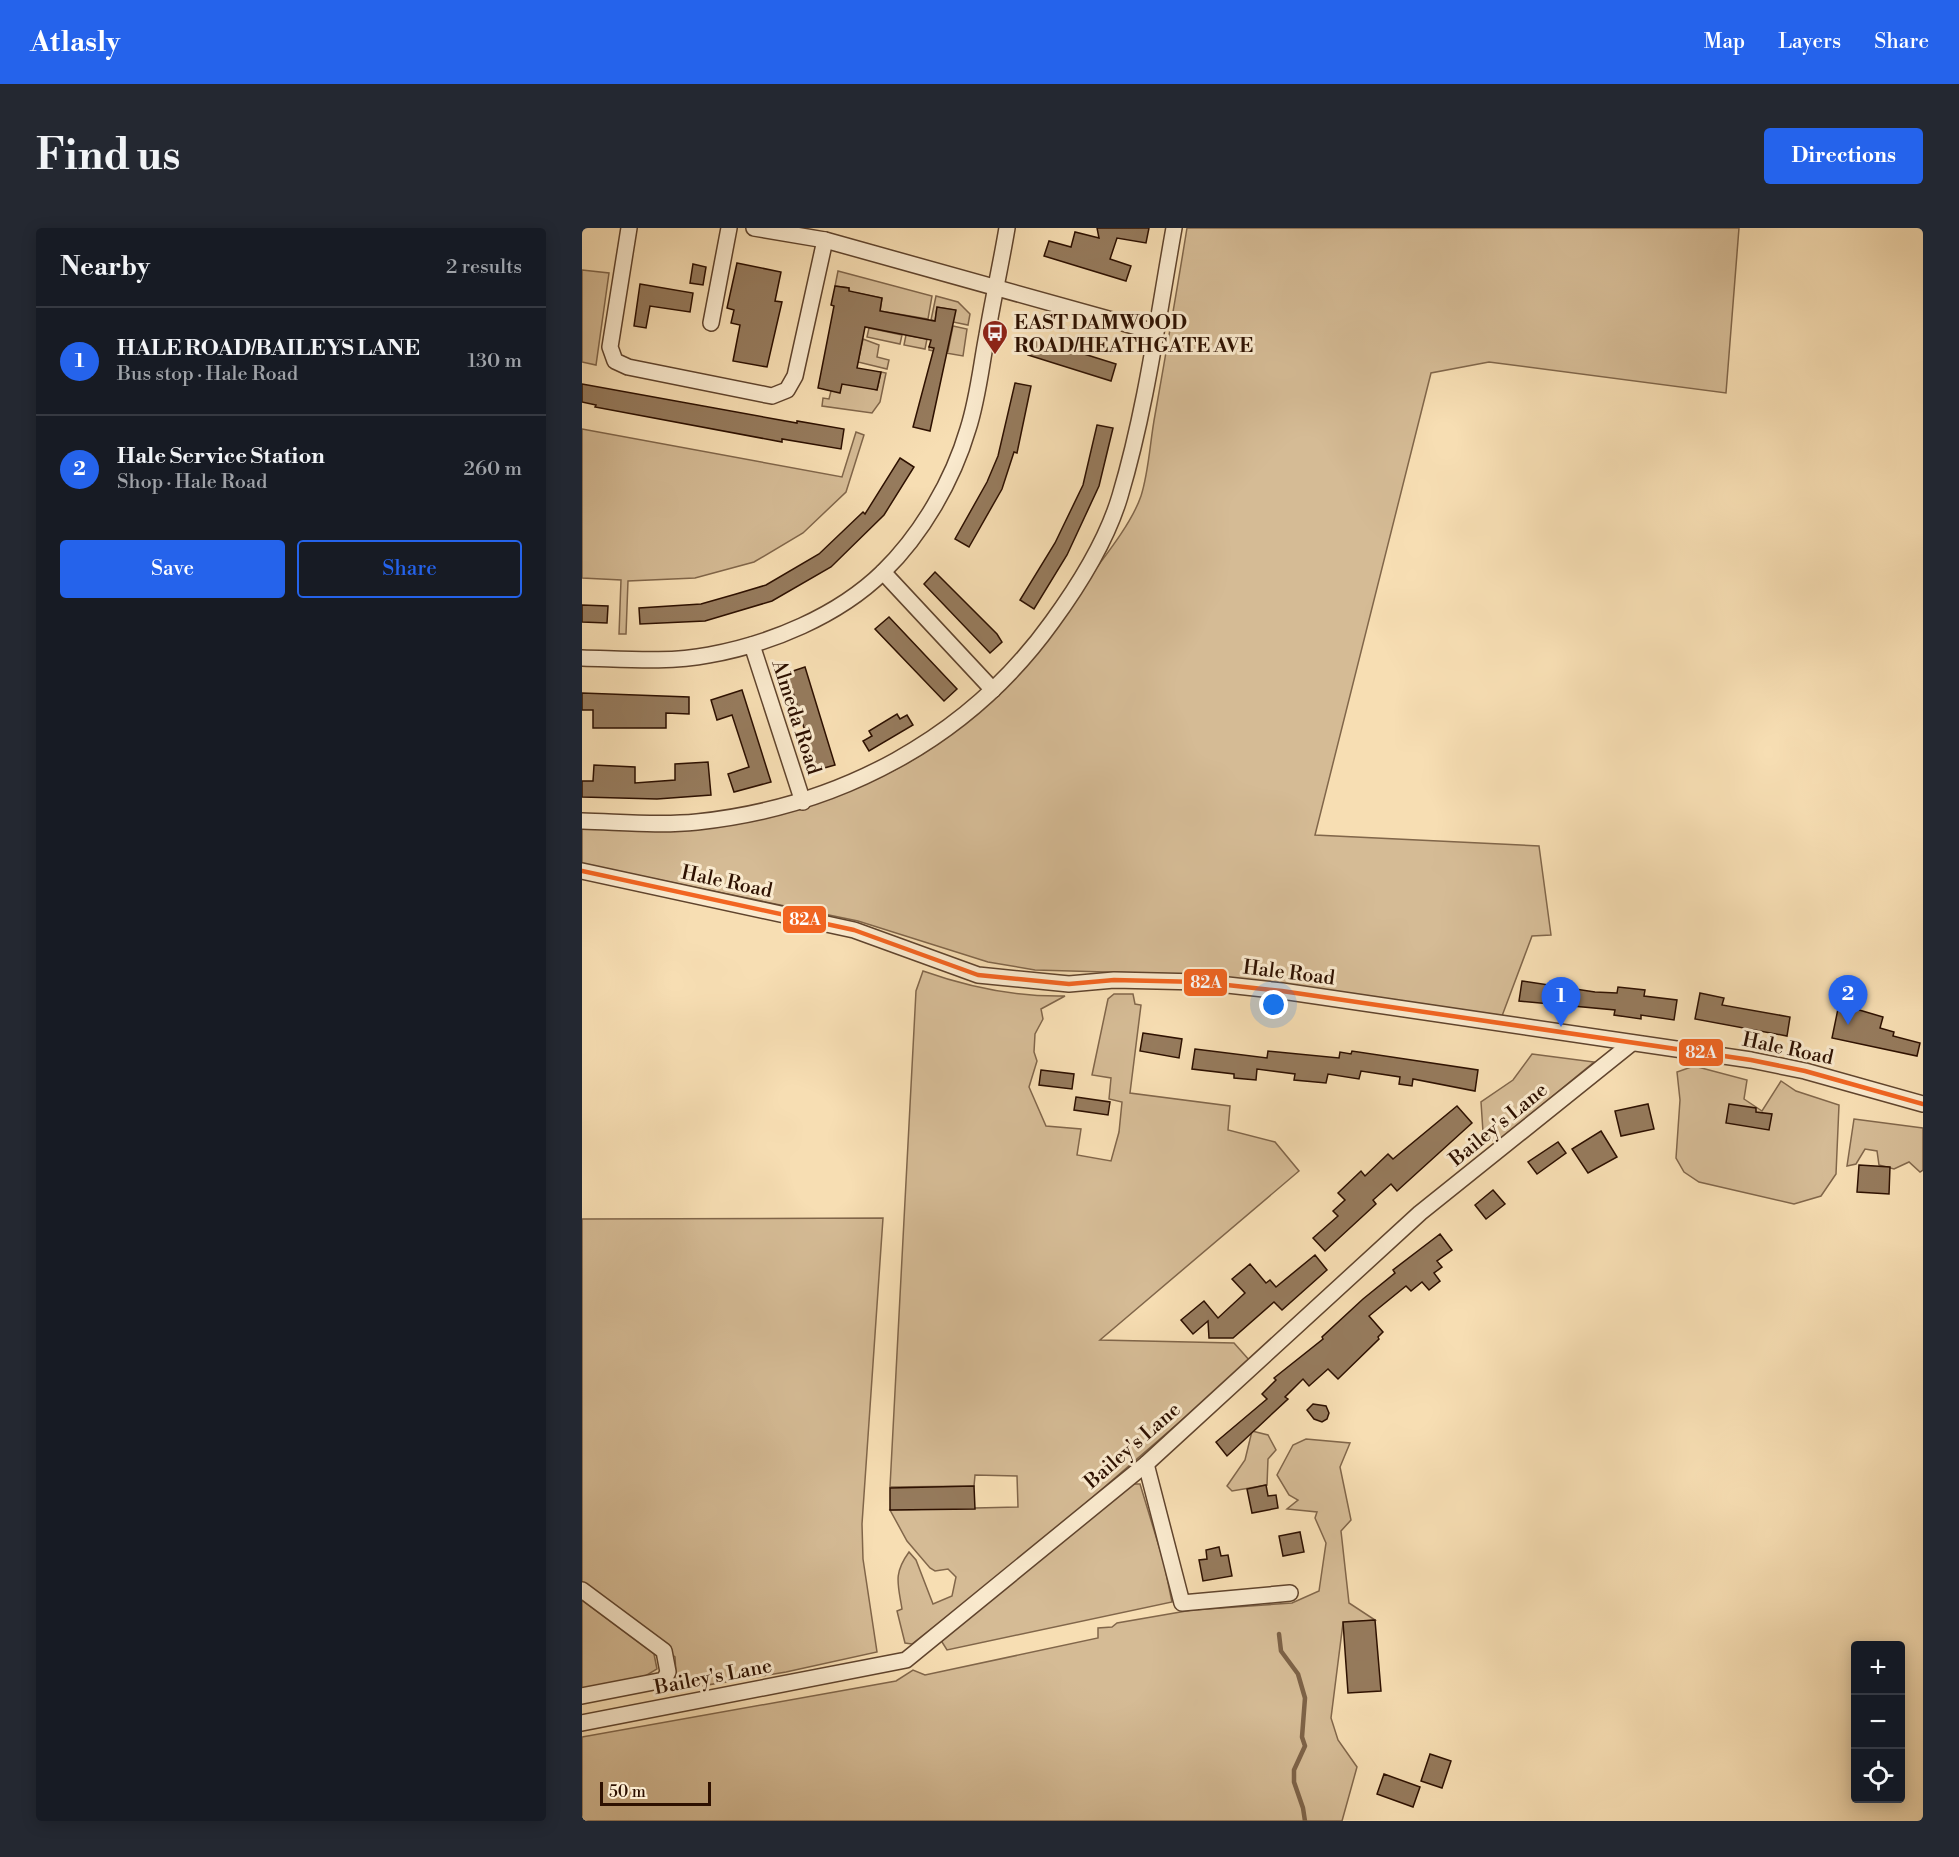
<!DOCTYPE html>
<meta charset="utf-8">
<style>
:root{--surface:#171b24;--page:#242831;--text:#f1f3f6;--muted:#9ea1a6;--line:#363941;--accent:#2563eb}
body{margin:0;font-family:"Libre Bodoni",serif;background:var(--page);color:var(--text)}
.controls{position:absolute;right:18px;bottom:18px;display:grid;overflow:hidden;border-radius:6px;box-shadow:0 3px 15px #0003}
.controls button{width:54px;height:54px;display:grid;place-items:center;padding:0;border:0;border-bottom:2px solid var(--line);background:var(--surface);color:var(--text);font:30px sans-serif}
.scale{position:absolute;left:18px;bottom:15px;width:111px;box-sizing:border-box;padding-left:6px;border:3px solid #2d1000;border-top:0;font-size:16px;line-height:21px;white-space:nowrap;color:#2d1000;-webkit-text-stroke:4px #faeace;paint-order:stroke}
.you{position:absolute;left:692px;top:777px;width:21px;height:21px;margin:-15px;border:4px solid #fff;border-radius:50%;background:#1a73e8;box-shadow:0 0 0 9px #1a73e833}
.badge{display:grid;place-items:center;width:39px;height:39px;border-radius:50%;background:var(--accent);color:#fff;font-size:20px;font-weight:700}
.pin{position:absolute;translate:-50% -50px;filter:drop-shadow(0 2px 3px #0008)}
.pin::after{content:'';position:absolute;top:32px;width:21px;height:18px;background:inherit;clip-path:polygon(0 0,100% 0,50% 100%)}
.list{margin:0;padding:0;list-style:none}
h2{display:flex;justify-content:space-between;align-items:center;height:78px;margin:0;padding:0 24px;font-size:26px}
h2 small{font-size:20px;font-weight:400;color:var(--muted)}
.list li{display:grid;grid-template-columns:39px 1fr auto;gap:18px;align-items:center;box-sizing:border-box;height:108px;padding:0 24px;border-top:2px solid var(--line)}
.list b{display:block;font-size:22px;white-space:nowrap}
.list p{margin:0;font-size:20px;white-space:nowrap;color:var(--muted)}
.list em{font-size:20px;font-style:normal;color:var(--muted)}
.actions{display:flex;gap:12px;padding:18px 24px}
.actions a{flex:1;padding:14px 0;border:2px solid var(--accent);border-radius:6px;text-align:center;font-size:21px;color:var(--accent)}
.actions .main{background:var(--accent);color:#fff}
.icon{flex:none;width:33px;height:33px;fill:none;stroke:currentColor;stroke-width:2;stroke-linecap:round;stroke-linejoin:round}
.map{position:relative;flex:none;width:1341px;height:1593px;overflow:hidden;border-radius:6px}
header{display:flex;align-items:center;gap:36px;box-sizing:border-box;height:84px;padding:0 30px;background:var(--accent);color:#fff}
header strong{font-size:28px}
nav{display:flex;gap:33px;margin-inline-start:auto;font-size:21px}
.intro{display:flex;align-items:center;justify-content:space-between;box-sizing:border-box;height:144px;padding:0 36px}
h1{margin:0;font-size:42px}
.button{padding:15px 27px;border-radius:6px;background:var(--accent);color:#fff;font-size:21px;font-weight:700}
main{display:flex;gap:36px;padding:0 36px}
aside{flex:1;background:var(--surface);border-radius:6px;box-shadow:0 3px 15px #0003}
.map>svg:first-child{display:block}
.green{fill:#d5bb95;stroke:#81664a;stroke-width:1.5}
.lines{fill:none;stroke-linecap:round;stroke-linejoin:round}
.stream{stroke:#7d6247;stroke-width:4.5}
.building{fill:#967b5d;stroke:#2d1000;stroke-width:1.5}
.minor-casing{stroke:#60442d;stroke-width:18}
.minor{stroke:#faeace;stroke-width:15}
.bus-1-casing{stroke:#faeace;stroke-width:9}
.bus-1{stroke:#f26522;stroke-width:4.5}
.labels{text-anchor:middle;stroke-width:6;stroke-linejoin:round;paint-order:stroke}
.poi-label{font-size:20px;font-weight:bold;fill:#2d1000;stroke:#faeace;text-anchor:start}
.street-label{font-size:20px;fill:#2d1000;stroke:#faeace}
.line-badge{stroke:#faeace;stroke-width:2}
.badge-label{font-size:16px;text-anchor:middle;font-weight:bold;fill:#fff}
</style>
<header>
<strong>Atlasly</strong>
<nav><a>Map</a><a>Layers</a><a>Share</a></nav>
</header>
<div class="intro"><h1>Find us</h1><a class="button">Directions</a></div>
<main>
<aside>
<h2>Nearby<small>2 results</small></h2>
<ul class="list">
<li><span class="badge">1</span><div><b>HALE ROAD/BAILEYS LANE</b><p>Bus stop · Hale Road</p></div><em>130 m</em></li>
<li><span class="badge">2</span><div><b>Hale Service Station</b><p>Shop · Hale Road</p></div><em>260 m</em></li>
</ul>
<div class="actions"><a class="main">Save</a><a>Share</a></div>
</aside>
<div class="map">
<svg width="1341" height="1593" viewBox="0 0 1341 1593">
<rect width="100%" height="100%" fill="#f7deb3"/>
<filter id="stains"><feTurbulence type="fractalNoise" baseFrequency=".00333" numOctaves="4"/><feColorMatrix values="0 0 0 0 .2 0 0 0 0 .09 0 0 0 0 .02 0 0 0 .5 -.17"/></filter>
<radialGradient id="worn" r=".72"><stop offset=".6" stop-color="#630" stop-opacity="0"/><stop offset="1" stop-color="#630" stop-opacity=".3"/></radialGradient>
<g class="green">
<path d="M605,0H1157L1144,165L907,134L849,145L733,607L957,618L969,707L950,708L920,788L714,764L631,747L453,742L406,734L276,693L0,636V600C155,610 303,576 417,466C448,436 471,401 495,366C514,339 548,300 559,268C567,243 568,213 573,187C584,125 595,62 605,0Z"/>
<polygon points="0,42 27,45 14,137 0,134"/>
<polygon points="256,43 350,68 346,91 298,83 300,70 275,65 266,67 267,60 253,58"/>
<polygon points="354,68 376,74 388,86 386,97 371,94 373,82 355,79 353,93 349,92"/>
<polygon points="371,98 385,101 381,128 347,122 347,119 366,123"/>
<polygon points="287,100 320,107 318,116 285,109"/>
<polygon points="324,107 345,111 343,121 322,117"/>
<polygon points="281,111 297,117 295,129 307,132 305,141 276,134"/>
<polygon points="299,144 304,145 298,174 290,185 240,178 241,170 247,171 249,163 260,152 295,162"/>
<polygon points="0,201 260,249 274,204 282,207 264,264 221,305 172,334 113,350 46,353 44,406 37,406 39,352 0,350"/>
<path d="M341,743C386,759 435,769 483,768L459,781L461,791L453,806L452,824L455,833L447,859L464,898L499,901L495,927L529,933L537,904L540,874L527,871L529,850L510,847L526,771L532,766H551L553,776L559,777L548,865L648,878L646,902L693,914L717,943L518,1112L652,1115L668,1133L444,1327L330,1416L323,1415L315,1383L320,1381C316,1356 311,1346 327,1324L334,1332L351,1376L370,1368L374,1349L366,1341L353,1343L348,1340L325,1313L308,1282L436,1279L435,1248L393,1247L392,1258L308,1259L334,763Z"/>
<polygon points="950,826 1012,834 914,915 901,904 899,874 931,852"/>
<polygon points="1112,838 1165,852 1162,871 1180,883 1199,853 1214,863 1257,877 1254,946 1239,968 1212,976 1117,954 1102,944 1094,930 1098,872 1095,844"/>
<polygon points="1272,891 1341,900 1341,942 1338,944 1327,934 1312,941 1297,937 1295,923 1283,921 1274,936 1265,938"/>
<polygon points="301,990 280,1296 281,1331 295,1424 204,1444 95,1462 93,1429 0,1358 0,991"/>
<polygon points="670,1203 686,1207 694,1222 686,1231 685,1257 650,1263 645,1258 663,1232"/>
<polygon points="724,1211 768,1215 758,1239 769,1292 759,1303 767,1375 793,1392 761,1395 749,1490 756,1512 775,1539 760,1593 0,1593 0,1509 314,1453 331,1442 343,1447 516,1410 516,1400 530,1399 535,1395 610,1382 710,1375 737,1363 744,1315 733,1290 735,1284 705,1281 716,1272 707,1267 695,1247 711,1217"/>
<polygon points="552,1256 558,1256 582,1335 590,1374 365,1422 360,1414 360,1407"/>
<polygon points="0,1372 72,1426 75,1441 55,1453 0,1463"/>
</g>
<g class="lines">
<polyline class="stream" points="697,1406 699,1423 716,1446 723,1470 720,1509 723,1518 712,1542 712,1554 721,1580 723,1593"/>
</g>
<g class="building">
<polygon points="515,0 567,0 564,15 535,10 528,31 549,38 544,53 462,28 467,13 489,19 493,4 517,10"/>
<polygon points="155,35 199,44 193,73 200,74 185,139 151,133 158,97 149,95 152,82 145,80"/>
<polygon points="111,36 124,39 121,57 108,55"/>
<polygon points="58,56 111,65 108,84 68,78 64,100 52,98"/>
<polygon points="253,58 267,60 267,63 300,70 298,83 353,93 355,79 374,82 348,203 331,199 352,120 347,119 349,112 283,99 275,140 299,144 295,162 260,156 258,165 236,160 252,78 249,77"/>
<polygon points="451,110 534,136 529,153 446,127"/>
<polygon points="433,155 449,158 435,225 432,224 420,261 387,319 373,311 405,254 416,228"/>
<polygon points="0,156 215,195 215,193 262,201 259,221 200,211 200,214 13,179 14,177 0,174"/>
<polygon points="515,197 531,200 517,258 485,327 452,381 438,372 473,315 501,257"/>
<polygon points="318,230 332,239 302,287 249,339 190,373 123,393 58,396 57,380 119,376 154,366 184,357 237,326 281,284 283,286"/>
<polygon points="353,344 415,406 420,414 408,425 342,356"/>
<polygon points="0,377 26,378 25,395 0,394"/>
<polygon points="307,389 375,461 362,473 293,401"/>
<polygon points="223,439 253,537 235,542 205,445"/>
<polygon points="160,462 189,554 152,564 146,546 167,539 150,487 135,492 129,472"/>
<polygon points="0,465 107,469 107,486 84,485 84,500 11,500 11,482 0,482"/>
<polygon points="315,486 318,491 325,487 331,497 287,523 281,513 290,508 287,503"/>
<polygon points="126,534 129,567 75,571 0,569 0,553 11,553 12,537 53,539 53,555 93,552 93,536"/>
<polygon points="940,753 1013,764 1035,765 1036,759 1063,762 1062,768 1095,772 1092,792 1059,787 1059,791 1032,787 1033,782 937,773"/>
<polygon points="1118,765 1142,770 1140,777 1208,789 1205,808 1113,791"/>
<polygon points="1257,776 1301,789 1298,800 1312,804 1311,808 1338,815 1335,828 1250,810"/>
<polygon points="561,805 600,811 597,830 558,823"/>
<polygon points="613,821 685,830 686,823 757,830 758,824 769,826 770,823 896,842 893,863 831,851 830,858 817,856 818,849 779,843 777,851 746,846 744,855 712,852 713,846 675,841 674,852 652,850 652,846 610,841"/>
<polygon points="459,842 492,846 490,861 457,857"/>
<polygon points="494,869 528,874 526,887 492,882"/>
<polygon points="1066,876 1072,901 1039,908 1033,883"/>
<polygon points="1147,876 1174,880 1174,884 1190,886 1187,902 1144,895"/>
<polygon points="875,878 890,895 815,963 809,956 791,972 794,976 743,1023 731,1010 756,988 751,983 763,972 756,965 779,943 783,948 806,926 811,931"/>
<polygon points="1019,903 1035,929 1006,945 990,921"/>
<polygon points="976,914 984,925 955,946 946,934"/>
<polygon points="1277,937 1308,939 1307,966 1275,964"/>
<polygon points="911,962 923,976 904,991 893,977"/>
<polygon points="858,1006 870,1022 855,1033 860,1039 852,1045 858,1053 847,1062 840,1054 829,1063 824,1058 787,1088 801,1104 796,1109 797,1111 756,1151 746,1141 727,1158 721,1151 703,1169 706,1171 645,1228 634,1214 685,1171 680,1166 694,1152 692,1150 741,1111 740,1109 781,1071 813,1045 811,1042"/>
<polygon points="733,1027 745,1042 700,1082 692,1074 651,1110 627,1110 626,1093 611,1106 599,1092 622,1073 636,1090 663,1065 650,1051 668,1036 684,1055 688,1052 694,1059"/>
<polygon points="731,1176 744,1178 747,1185 745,1191 740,1194 732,1191 725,1182"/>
<polygon points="684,1257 686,1268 694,1267 696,1280 670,1285 665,1261"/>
<polygon points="392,1258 393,1281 308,1282 308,1260"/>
<polygon points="718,1304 722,1324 701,1328 697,1308"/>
<polygon points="637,1319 639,1328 646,1327 650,1348 621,1353 617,1332 625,1331 624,1322"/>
<polygon points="793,1392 799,1463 766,1465 761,1394"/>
<polygon points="848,1526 869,1533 860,1560 839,1553"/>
<polygon points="802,1546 838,1559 831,1579 795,1566"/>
</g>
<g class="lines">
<defs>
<g id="minor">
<polyline points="47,0 28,119 33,133 46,139 190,168 205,162 213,148 243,12"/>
<polyline points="172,0 243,12 573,104"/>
<polyline points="129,95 147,0"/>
<polyline points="301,344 411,462"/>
<polyline points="170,417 221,574"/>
<path d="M0,430C42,431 86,435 127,427C188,416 256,388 301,344C340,306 371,252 386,201C396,170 399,138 405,107C411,71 419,36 425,0"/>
<path d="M0,593C38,594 77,598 115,594C257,579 386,511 470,394C497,357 525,312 538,268C564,181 576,89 592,0"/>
<polyline points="0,643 272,702 396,747 487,756 532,752 618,754 700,763 1169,832 1223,843 1341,876"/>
<polyline points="564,1236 600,1375 708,1365"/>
<polyline points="0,1362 82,1423 86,1444 82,1452 0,1468"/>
<polyline points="0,1495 324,1432 564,1236 838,985 1050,815"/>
</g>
</defs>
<use href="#minor" class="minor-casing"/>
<use href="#minor" class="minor"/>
<defs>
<polyline id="bus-1" points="0,643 272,702 396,747 487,756 532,752 618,754 700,763 1169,832 1223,843 1341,876"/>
</defs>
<use href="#bus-1" class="bus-1-casing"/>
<use href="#bus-1" class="bus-1"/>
</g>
<defs>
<symbol id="bus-pin" viewBox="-11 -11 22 30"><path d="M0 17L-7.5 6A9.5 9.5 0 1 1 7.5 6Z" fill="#8f2418" stroke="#faeace"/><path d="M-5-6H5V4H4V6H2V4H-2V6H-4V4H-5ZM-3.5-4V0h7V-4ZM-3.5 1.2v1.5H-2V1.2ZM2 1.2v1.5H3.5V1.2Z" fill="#fff"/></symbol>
</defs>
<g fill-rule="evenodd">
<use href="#bus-pin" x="398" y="90" width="30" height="40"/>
</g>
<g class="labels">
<g class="poi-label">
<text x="432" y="101">EAST DAMWOOD<tspan x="432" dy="23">ROAD/HEATHGATE AVE</tspan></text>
</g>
<g class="street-label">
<text transform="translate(215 489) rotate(72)" y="7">Almeda Road</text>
<text transform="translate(145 653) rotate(12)" y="7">Hale Road</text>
<text transform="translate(707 744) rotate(7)" y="7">Hale Road</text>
<text transform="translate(1206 820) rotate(12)" y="7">Hale Road</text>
<text transform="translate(916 896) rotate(-39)" y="7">Bailey's Lane</text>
<text transform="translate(550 1217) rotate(-41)" y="7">Bailey's Lane</text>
<text transform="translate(131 1448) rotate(-11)" y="7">Bailey's Lane</text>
</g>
</g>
<g class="line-badge">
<rect x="200" y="677" width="45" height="29" rx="6" fill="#f26522"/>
<rect x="601" y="740" width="45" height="29" rx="6" fill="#f26522"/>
<rect x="1096" y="810" width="46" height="29" rx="6" fill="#f26522"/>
</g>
<g class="badge-label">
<text x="223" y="697">82A</text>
<text x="624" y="760">82A</text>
<text x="1119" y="830">82A</text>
</g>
<rect width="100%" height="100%" filter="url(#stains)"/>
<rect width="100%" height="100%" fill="url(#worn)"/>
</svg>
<div class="controls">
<button>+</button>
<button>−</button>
<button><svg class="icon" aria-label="locate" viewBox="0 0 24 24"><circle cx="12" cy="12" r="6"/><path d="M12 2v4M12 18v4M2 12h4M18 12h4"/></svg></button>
</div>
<div class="scale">50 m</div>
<div class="you"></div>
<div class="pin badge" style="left:979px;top:799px">1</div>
<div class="pin badge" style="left:1266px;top:797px">2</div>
</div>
</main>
